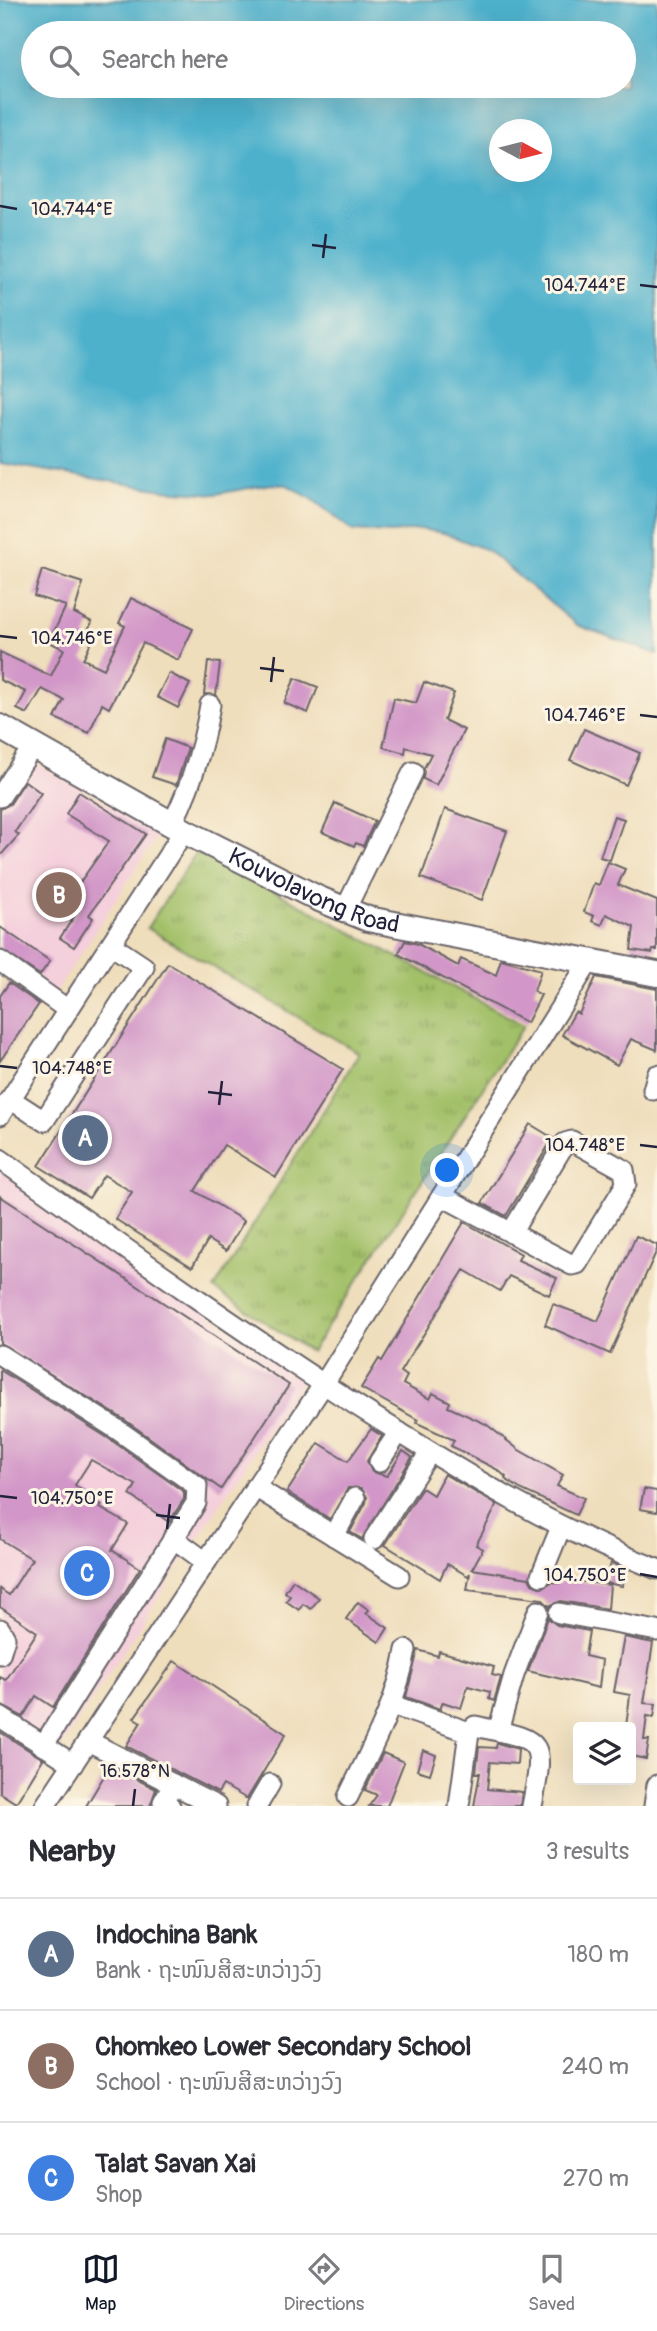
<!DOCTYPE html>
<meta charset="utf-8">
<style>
:root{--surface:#fff;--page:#f2f2f3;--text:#2b2b33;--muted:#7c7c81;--line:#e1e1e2;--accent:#111827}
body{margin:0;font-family:Pangolin,"Noto Sans Lao",sans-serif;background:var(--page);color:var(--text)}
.controls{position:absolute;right:21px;bottom:21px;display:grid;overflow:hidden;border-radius:7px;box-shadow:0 7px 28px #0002}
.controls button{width:63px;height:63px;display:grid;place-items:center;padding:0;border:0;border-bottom:2px solid var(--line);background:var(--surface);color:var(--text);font:35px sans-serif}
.compass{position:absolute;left:489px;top:119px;width:63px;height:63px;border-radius:50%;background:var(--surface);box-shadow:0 7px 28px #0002;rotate:97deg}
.you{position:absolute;left:448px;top:1171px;width:24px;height:24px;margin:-18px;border:5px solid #fff;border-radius:50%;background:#1a73e8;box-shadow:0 0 0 10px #1a73e833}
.badge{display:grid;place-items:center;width:46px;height:46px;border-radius:50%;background:var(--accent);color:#fff;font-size:23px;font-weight:700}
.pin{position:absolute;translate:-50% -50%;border:4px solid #fff;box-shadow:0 2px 7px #0006}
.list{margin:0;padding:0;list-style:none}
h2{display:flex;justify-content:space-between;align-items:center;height:91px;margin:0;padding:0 28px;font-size:30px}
h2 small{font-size:23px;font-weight:400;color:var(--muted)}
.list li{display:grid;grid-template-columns:46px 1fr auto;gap:21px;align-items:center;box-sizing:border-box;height:112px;padding:0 28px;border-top:2px solid var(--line)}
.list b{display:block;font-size:26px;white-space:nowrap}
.list p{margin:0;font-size:23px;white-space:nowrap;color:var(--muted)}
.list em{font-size:23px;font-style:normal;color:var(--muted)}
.icon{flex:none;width:38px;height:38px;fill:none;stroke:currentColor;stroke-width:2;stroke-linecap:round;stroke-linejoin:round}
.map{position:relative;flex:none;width:657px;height:1806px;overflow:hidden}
.search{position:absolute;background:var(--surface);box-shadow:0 7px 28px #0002;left:21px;right:21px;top:21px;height:77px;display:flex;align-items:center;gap:18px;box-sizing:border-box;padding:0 24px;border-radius:38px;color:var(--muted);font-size:26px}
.sheet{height:427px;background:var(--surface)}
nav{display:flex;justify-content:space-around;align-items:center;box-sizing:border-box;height:98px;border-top:2px solid var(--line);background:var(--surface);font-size:19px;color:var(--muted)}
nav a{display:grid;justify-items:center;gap:4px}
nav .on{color:var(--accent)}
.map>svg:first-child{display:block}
.built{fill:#f4cfdc}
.grass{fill:url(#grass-tufts);stroke:#627151;stroke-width:2}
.water{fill:#4db1cc;stroke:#386a84;stroke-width:2;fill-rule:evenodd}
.building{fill:#d297c8}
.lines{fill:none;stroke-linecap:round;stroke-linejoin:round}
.minor-casing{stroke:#6a6468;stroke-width:23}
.major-casing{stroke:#6a6468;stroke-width:28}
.minor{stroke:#fff;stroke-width:19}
.major{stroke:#fff;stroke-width:24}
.ticks{fill:none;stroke:#22223b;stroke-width:2.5}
.labels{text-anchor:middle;stroke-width:6;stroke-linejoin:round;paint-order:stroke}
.street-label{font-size:24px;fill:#22223b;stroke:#fcf5e5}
.ticks-label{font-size:18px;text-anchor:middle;fill:#22223b;stroke:#fcf5e5;stroke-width:6;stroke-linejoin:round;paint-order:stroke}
</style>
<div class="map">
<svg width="657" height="1806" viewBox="0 0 657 1806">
<defs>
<pattern id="grass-tufts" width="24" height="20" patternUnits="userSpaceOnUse" patternTransform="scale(1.75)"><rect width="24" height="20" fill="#a2c067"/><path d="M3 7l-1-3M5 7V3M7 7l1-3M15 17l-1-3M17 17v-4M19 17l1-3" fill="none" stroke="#849c56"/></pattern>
</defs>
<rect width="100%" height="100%" fill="#fcf5e5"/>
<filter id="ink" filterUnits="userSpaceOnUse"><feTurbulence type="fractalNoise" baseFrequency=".0143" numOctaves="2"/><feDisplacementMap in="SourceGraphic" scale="14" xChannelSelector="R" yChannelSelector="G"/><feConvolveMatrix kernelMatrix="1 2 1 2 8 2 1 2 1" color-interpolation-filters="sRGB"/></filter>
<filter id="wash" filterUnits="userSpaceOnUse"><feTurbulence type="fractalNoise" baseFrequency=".00686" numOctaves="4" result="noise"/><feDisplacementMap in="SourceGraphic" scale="28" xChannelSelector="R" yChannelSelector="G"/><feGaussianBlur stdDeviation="1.57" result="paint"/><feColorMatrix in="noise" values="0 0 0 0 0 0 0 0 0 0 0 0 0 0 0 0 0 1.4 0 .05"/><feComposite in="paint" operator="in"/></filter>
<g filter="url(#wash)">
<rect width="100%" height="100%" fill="#efdebc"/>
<g class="built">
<polygon points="30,760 159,833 54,995 0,957 0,806"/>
<polygon points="0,1169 302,1379 33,1789 0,1768"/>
</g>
<polygon class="grass" points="196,853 208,855 524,1025 311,1352 214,1289 359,1053 147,928"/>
<path class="water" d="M0,0H657V654L577,625L487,550L444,533L420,529L393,533L353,531L312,499L287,485L271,484L216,494L163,490L0,463ZM33,33H624V86H33ZM500,130H542V172H500Z"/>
<g id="blocks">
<g class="building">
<polygon points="42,570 83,583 74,613 92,622 85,637 92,640 83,659 104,669 125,626 119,623 131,598 193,629 178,660 143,643 109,708 102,704 89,733 55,718 64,700 42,689 27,714 17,709 26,692 0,680 0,652 51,676 64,649 49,642 66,606 34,596"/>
<polygon points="208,662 220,663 216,695 204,694"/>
<polygon points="169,673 190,684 178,708 157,697"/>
<polygon points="295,678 318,687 308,713 284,703"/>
<polygon points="424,682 454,693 444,720 464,730 436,785 423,779 424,768 431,754 406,747 405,753 383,747 394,698 416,703"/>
<polygon points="584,729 640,753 626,785 570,760"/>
<polygon points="165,739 188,748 176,785 152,777"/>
<polygon points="25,781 41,793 15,832 19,835 0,856 0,809 10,804"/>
<polygon points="79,792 146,834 89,915 93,918 74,947 60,938 83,903 71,895 109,841 66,814"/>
<polygon points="335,803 375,821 363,846 356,843 354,846 322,832"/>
<polygon points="445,809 507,831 482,900 421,878"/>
<polygon points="614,816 624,819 610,860 600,857"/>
<polygon points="608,862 625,869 618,885 657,901 657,950 653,950 652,953 631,950 634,927 606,914 602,925 592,921 594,916 584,912 594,883 599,885"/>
<polygon points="0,927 50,961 40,975 0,949"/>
<polygon points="405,941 418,944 458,966 461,959 496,975 501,959 541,970 534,991 541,995 527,1023 398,954"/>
<polygon points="168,963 343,1069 276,1177 224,1145 195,1191 244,1221 226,1251 208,1240 192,1267 115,1219 132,1192 104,1175 89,1198 39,1166"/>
<polygon points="596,977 657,989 657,1050 631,1039 617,1065 562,1035 575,1012 579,1014"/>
<polygon points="9,983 39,1004 0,1061 0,996"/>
<polygon points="530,1124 553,1138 506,1216 482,1203"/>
<polygon points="0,1196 289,1385 221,1489 125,1420 0,1343"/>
<polygon points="464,1222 521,1254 518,1260 557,1278 549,1295 509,1276 500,1291 464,1270 400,1372 407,1376 403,1384 430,1399 433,1393 450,1402 448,1407 486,1424 519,1450 563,1475 557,1486 584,1498 576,1515 520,1489 505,1479 506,1477 498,1470 451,1446 454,1440 417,1423 418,1420 361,1388 379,1359 382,1361"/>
<polygon points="636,1236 657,1245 657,1250 610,1354 545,1325 553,1304 598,1321"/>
<polygon points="0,1370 111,1440 184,1492 184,1499 169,1522 130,1495 136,1485 91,1460 75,1485 102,1505 100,1508 128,1524 112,1550 140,1568 53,1707 36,1696 23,1717 0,1705 0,1677 6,1680 37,1632 0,1607 0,1589 9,1595 32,1559 0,1539"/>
<polygon points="371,1429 382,1436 367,1461 372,1472 387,1476 403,1451 412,1457 362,1539 350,1532 366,1503 367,1497 361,1488 348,1488 330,1519 287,1492 319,1443 348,1461"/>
<polygon points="444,1474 497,1505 476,1545 483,1549 472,1569 529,1578 532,1584 542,1588 552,1582 560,1583 561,1579 610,1585 608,1609 561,1601 549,1606 542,1599 467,1590 470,1573 468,1576 447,1564 440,1579 385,1545 422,1488 433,1495"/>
<polygon points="644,1489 657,1491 657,1512 640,1509"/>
<polygon points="611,1563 626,1569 622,1586 606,1583"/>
<polygon points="293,1580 319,1598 311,1609 303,1604 299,1610 286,1601 290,1596 285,1592"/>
<polygon points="358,1602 369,1610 366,1613 388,1628 379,1642 346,1619"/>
<polygon points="548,1618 557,1625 589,1631 585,1656 602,1660 599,1688 528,1671"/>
<polygon points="624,1637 653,1643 644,1703 656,1704 654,1717 647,1716 644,1740 649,1740 646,1759 631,1756 631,1727 626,1727 630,1695 614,1692"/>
<polygon points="418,1650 438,1656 439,1651 494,1667 492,1675 501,1677 494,1701 489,1699 490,1692 468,1686 461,1708 443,1702 440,1709 406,1697"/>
<polygon points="174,1661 286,1734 247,1799 223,1785 218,1793 126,1746 141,1722 134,1718"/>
<polygon points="0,1732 43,1759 16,1803 0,1793"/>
<polygon points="497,1743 518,1749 517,1764 490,1762 487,1789 522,1792 520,1806 474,1806 480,1773 476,1773 479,1747 496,1748"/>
<polygon points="423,1750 436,1755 430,1774 417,1770"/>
<polygon points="383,1753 404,1762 387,1806 369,1806 377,1795 365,1790"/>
<polygon points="110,1766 156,1789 150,1806 86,1806"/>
</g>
</g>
</g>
<g filter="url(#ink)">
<use href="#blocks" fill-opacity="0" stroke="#6a6468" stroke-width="2"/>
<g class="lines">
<defs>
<g id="minor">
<polyline points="0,797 33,746"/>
<path d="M172,824C192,785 203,748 210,705"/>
<polyline points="345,910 413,772"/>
<polyline points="0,961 68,1010"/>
<polyline points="653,1090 657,1075"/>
<polyline points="10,1099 44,1121 144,967 111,945"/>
<polyline points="0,1115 184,831"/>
<path d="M0,1159C127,1250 254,1341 386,1424C473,1479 560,1531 657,1569"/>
<polyline points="442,1196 572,1265 577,1264 626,1184 624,1170 572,1141 565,1143 511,1233"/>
<polyline points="0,1355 118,1430 197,1486 196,1503 43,1746"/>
<polyline points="379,1462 399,1432"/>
<polyline points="255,1487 399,1576"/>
<polyline points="334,1536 355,1498"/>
<polyline points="173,1538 206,1562"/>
<polyline points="374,1539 430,1452"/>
<polyline points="541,1576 561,1527"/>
<polyline points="559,1613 657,1631"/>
<polyline points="0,1629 5,1638 0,1654"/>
<polyline points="392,1705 469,1732"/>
<polyline points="0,1717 73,1764"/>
<polyline points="498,1731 514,1675 538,1611"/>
<polyline points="88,1741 216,1806"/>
<path d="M348,1797C371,1749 397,1703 406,1650"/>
<polyline points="45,1806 323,1385 589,962"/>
<polyline points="170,1806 163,1802 173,1784"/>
<polyline points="257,1806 270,1784"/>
<path d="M459,1806L469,1732L475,1726C542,1741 546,1736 532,1806"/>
<polyline points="654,1806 657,1785"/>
</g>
<g id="major">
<path id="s1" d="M0,727L184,831L317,898L368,919L657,974"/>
</g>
</defs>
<use href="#minor" class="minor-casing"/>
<use href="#major" class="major-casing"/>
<use href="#minor" class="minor"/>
<use href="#major" class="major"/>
</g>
</g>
<path class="ticks" d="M0,206L17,209M312,245L336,248M323,258L326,234M640,285L657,287M0,636L17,638M260,668L284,671M271,682L274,657M640,715L657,717M0,1066L17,1068M208,1092L232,1095M219,1105L222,1081M640,1145L657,1147M0,1496L17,1498M156,1515L180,1518M167,1529L170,1504M640,1574L657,1577M133,1806L135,1789"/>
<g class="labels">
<g class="street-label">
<text dy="8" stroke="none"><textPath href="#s1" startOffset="355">Kouvolavong Road</textPath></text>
</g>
</g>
<g class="ticks-label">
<text x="72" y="215">104.744°E</text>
<text x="585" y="291">104.744°E</text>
<text x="72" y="644">104.746°E</text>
<text x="585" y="721">104.746°E</text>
<text x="72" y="1074">104.748°E</text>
<text x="585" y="1151">104.748°E</text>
<text x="72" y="1504">104.750°E</text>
<text x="585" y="1581">104.750°E</text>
<text x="135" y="1777">16.578°N</text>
</g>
</svg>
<div class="controls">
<button><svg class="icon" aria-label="layers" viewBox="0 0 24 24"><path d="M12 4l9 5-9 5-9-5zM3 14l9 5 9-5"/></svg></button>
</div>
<svg class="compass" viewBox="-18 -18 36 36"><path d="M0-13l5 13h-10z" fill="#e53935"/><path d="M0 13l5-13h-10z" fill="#7c7c81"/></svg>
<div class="you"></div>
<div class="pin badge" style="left:85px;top:1138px;background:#5c6f8a">A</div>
<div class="pin badge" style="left:59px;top:895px;background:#8d6e63">B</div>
<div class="pin badge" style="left:87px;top:1573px;background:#3f7fe0">C</div>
<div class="search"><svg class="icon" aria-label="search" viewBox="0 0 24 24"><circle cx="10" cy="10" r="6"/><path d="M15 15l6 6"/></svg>Search here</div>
</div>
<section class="sheet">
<h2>Nearby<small>3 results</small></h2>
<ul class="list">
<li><span class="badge" style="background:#5c6f8a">A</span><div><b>Indochina Bank</b><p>Bank · ຖະໜົນສີສະຫວ່າງວົງ</p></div><em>180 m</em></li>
<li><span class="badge" style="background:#8d6e63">B</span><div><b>Chomkeo Lower Secondary School</b><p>School · ຖະໜົນສີສະຫວ່າງວົງ</p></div><em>240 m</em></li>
<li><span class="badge" style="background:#3f7fe0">C</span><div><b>Talat Savan Xai</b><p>Shop</p></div><em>270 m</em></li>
</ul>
</section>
<nav>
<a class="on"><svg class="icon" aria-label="map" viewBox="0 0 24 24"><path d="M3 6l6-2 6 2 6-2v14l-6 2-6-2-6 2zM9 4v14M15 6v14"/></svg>Map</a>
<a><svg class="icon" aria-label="directions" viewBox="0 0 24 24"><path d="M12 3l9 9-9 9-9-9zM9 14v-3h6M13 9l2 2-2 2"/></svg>Directions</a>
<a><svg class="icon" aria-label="saved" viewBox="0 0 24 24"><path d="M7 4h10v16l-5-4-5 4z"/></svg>Saved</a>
</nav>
